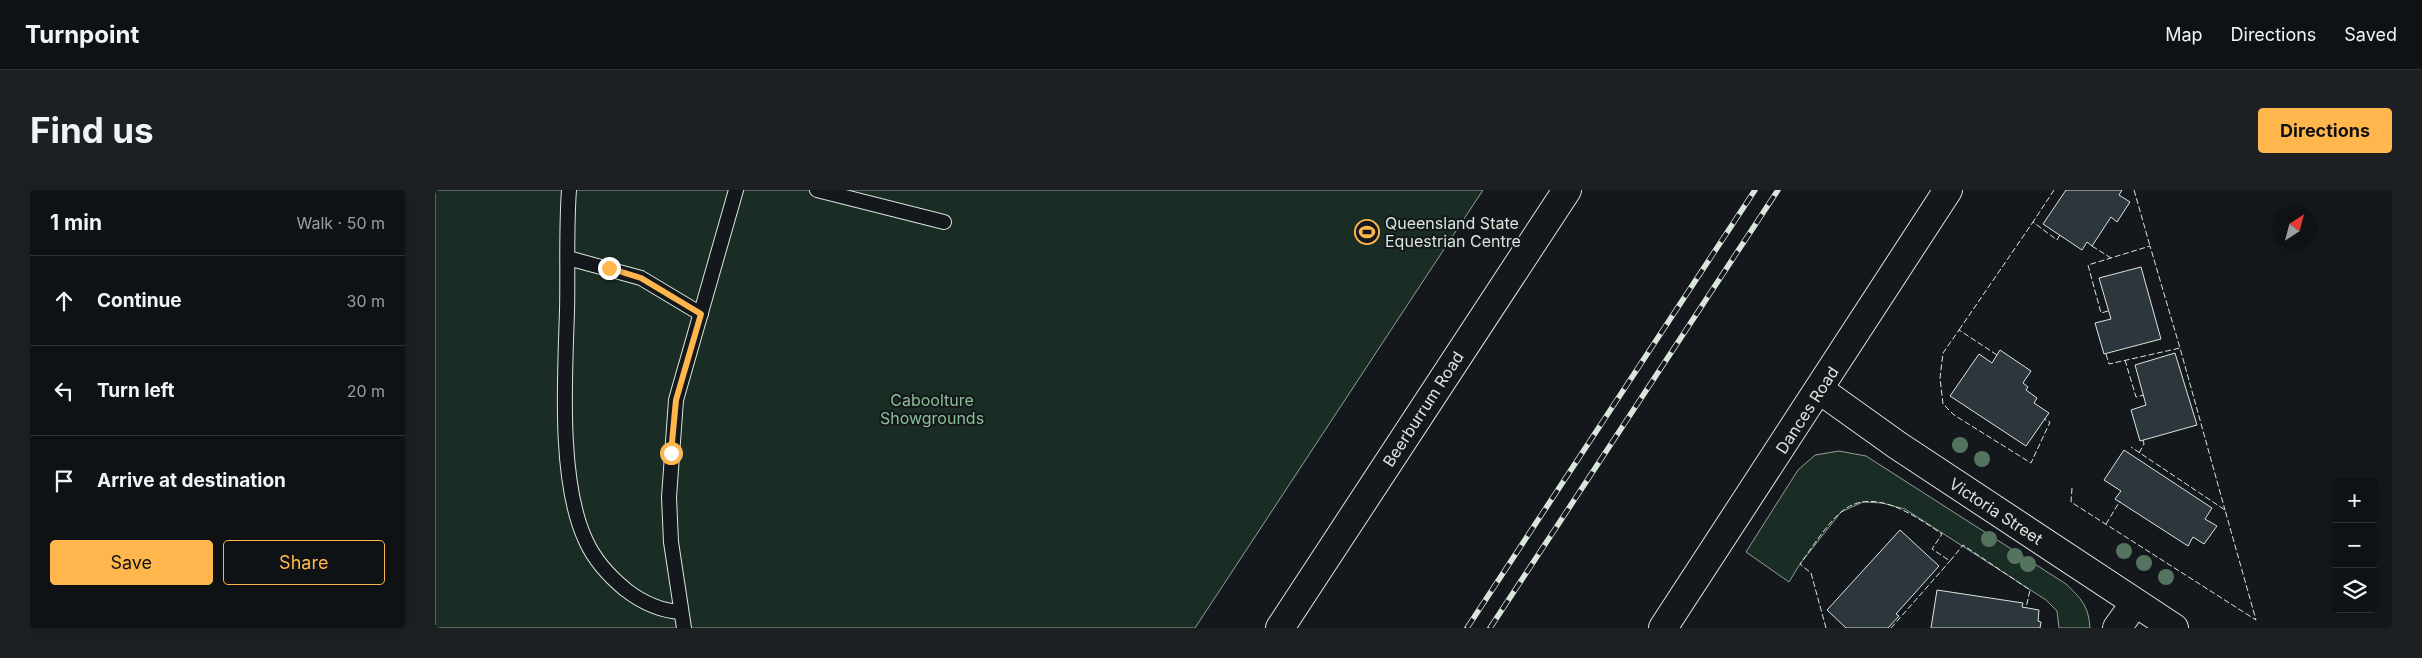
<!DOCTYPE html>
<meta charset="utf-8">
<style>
:root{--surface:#0f1215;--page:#1d2022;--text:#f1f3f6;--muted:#9b9ea0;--line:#2f3234;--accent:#ffb74d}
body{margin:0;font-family:Inter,sans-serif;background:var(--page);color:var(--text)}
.controls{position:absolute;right:15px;bottom:15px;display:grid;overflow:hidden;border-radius:5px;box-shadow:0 2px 8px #0003}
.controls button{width:45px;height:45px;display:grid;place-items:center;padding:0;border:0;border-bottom:1px solid var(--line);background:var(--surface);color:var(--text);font:25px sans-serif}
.compass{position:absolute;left:1837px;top:15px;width:45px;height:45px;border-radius:50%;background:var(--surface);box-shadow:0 2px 8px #0003;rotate:36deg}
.stop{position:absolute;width:15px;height:15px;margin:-11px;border:4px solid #ffb74d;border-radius:50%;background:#fff}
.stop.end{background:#ffb74d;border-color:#fff;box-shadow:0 1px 5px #0008}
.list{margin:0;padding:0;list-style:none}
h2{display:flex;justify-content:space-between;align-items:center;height:65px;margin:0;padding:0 20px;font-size:21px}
h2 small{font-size:16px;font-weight:400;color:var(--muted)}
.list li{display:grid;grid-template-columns:32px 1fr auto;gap:15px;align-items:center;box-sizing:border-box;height:90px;padding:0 20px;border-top:1px solid var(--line)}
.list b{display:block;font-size:19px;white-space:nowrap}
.list em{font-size:16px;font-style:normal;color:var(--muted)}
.actions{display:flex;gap:10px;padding:15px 20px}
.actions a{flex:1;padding:11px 0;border:1px solid var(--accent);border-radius:5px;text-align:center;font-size:18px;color:var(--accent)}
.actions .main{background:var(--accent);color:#111}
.icon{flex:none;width:28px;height:28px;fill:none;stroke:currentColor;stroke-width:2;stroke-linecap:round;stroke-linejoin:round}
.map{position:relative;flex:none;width:1957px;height:438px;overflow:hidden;border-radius:5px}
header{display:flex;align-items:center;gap:30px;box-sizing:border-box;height:70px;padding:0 25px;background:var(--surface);border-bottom:1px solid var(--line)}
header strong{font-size:24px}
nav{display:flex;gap:28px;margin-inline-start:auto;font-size:18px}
.intro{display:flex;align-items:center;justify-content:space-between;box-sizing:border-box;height:120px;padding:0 30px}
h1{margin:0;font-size:35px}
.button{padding:12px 22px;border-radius:5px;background:var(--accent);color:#111;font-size:18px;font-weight:700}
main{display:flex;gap:30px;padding:0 30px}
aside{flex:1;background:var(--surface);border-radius:5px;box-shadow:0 2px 8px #0003}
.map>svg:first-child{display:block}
.green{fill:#1a2d24;stroke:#939e99}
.building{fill:#2c363c;stroke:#d8e6dc}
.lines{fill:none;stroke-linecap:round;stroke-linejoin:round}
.lane-casing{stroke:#d8e6dc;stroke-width:16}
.street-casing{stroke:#d8e6dc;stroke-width:30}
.primary-casing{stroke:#d8e6dc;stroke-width:30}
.lane{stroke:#14181c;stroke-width:14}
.street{stroke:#14181c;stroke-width:28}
.primary{stroke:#14181c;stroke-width:28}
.rail-casing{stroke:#d8e6dc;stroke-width:5.5}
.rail{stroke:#14181c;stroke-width:4;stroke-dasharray:11;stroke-linecap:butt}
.fence{stroke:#d8e6dc;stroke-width:1;stroke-dasharray:6 2.5;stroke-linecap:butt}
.tree{fill:#55745f}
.route{stroke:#ffb74d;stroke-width:6}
.labels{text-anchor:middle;stroke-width:4;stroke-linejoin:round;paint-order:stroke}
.poi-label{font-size:16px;fill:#d8e6dc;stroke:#14181c;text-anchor:start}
.park-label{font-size:16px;fill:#8ac095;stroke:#14181c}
.street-label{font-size:16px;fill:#d8e6dc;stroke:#14181c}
</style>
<header>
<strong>Turnpoint</strong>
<nav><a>Map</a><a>Directions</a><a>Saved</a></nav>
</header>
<div class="intro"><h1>Find us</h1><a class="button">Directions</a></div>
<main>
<aside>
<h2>1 min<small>Walk · 50 m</small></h2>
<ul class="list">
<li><svg class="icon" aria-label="ahead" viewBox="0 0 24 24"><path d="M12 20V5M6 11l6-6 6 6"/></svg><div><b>Continue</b></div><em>30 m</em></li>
<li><svg class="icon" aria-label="left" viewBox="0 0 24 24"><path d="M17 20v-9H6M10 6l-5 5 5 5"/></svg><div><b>Turn left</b></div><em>20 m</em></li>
<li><svg class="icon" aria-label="arrive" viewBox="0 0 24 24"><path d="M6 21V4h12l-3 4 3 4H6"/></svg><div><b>Arrive at destination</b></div></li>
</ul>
<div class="actions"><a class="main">Save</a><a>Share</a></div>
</aside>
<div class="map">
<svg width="1957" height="438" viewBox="0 0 1957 438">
<rect width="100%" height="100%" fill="#14181c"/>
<g class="green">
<polygon points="0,0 1048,0 760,438 0,438"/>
<path d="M1404,261L1431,266L1631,394C1646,408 1654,417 1655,438H1624L1622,421L1611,410L1470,319L1447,313L1428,312L1406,322L1365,374L1354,392L1311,362L1363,280L1380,265Z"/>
</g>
<g class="building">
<polygon points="1631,0 1687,0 1684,5 1695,12 1682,32 1676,27 1657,56 1652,52 1647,60 1608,34"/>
<polygon points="1706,77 1726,149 1669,164 1660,133 1676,129 1664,88"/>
<polygon points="1565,160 1596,181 1588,193 1593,197 1591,200 1602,208 1599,213 1614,223 1591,256 1515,206 1544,164 1557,173"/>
<polygon points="1740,163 1762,235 1705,251 1696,220 1711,215 1700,175"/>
<polygon points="1689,260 1777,318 1770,329 1782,336 1769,354 1758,347 1753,356 1680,309 1686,301 1669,290"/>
<polygon points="1465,340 1504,376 1461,424 1464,426 1453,438 1411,438 1392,420"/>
<polygon points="1502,400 1588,413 1587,417 1604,420 1603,431 1606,432 1605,438 1496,438"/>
</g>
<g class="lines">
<defs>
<g id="lane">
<path d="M134,0C131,40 133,81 132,121C130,186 123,292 151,351C160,371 174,386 191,400C208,413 226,421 246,422"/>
<polyline points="382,0 509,32"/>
<polyline points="133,68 206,88 266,124"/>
<polyline points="249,438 236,352 234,307 241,210 301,0"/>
</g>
<g id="street">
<polyline points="1385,200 1462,255 1739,438"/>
<polyline points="1228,438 1513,0"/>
<polyline points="1682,438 1700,413"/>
</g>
<polyline id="primary" points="845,438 1132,0"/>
</defs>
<use href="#lane" class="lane-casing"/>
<use href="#street" class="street-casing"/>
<use href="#primary" class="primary-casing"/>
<use href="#lane" class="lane"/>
<use href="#street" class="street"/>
<use href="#primary" class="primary"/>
<defs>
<g id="rail">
<polyline points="1032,438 1320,0"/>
<polyline points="1055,438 1343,0"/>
</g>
</defs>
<use href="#rail" class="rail-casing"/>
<use href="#rail" class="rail"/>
<g class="fence">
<polyline points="1619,0 1598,32 1622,50 1625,45"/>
<polyline points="1699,0 1715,56"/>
<polyline points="1657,56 1676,68"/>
<polyline points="1673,121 1666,123 1653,75 1715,56 1745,158"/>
<polyline points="1524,140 1598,32"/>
<polyline points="1671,164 1674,174 1745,158 1790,320"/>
<polyline points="1562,165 1524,140 1508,163 1505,188 1508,214 1519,225 1596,273 1615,232 1609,229"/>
<polyline points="1690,170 1701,207 1709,205"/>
<polyline points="1704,263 1709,254 1708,250"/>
<polyline points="1637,298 1636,312 1821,430 1790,320 1696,257"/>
<polyline points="1671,334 1685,311"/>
<path d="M1391,438L1376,383L1365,374C1377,358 1391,335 1406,322C1438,295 1480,326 1507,344L1497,359L1515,371L1528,355L1595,400L1591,418"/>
<polyline points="1456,438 1515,371"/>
</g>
</g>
<g class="tree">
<circle cx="1525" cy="255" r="8"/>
<circle cx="1547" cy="269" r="8"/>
<circle cx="1554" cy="349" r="8"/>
<circle cx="1689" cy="361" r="8"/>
<circle cx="1580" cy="366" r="8"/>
<circle cx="1709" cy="373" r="8"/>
<circle cx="1593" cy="374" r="8"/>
<circle cx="1731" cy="387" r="8"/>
</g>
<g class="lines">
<polyline class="route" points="174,78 206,88 266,124 241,210 236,263"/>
</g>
<defs>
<symbol id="stadium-ring" viewBox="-11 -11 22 22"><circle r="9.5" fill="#14181c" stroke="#ffb74d" stroke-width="1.5"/><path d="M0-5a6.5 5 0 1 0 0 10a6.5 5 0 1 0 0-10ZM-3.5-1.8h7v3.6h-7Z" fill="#ffb74d"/></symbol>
</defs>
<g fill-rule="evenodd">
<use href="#stadium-ring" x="918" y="28" width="28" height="28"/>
</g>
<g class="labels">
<g class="poi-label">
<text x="950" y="39">Queensland State<tspan x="950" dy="18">Equestrian Centre</tspan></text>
</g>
<g class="park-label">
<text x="497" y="216">Caboolture<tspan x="497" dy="18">Showgrounds</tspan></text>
</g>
<g class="street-label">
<text transform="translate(988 219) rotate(-57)" y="6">Beerburrum Road</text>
<text transform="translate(1372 220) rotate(-57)" y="6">Dances Road</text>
<text transform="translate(1561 321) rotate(33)" y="6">Victoria Street</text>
</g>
</g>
</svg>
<div class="controls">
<button>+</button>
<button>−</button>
<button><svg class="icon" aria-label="layers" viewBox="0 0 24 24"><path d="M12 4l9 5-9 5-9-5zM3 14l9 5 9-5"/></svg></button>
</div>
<svg class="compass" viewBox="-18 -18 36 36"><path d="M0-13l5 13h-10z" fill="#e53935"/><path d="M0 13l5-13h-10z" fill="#9b9ea0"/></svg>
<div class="stop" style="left:236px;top:263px"></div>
<div class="stop end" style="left:174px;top:78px"></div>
</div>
</main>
